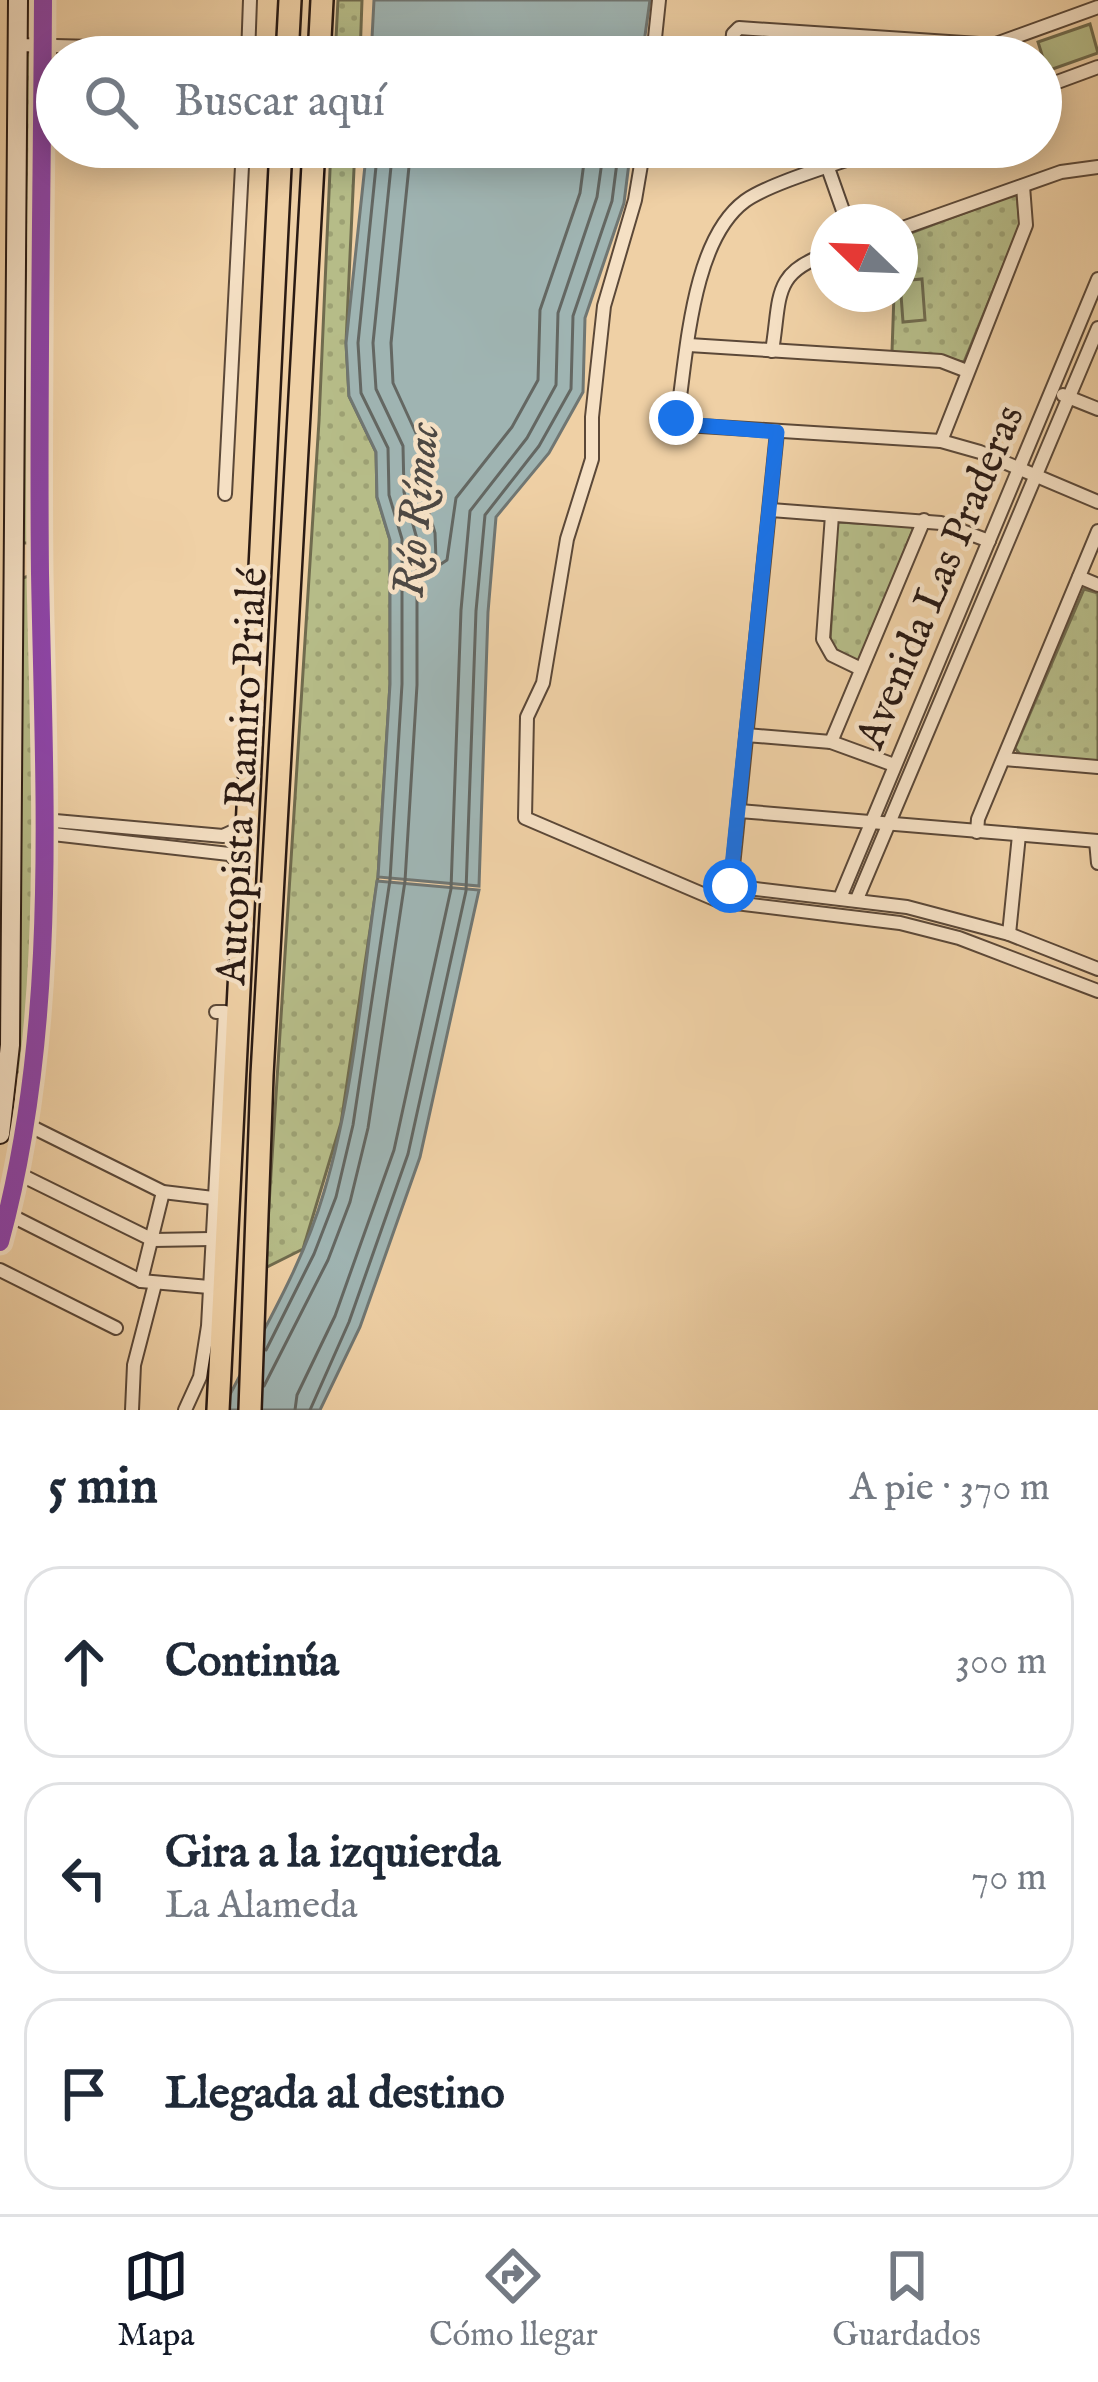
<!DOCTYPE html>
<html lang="es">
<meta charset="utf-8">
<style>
:root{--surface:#fff;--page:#f6f6f7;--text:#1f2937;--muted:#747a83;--line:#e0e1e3;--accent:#111827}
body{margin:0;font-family:"IM FELL English",serif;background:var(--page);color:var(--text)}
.compass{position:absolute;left:810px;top:204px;width:108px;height:108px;border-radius:50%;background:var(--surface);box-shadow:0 6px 30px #0003;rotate:293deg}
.stop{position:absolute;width:36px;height:36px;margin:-27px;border:9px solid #1a73e8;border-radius:50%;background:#fff}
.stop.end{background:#1a73e8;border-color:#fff;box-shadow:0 3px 12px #0008}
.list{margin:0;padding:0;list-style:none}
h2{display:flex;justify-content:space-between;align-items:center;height:156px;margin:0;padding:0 48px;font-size:51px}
h2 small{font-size:39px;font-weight:400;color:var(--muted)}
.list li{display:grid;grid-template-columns:78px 1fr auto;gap:36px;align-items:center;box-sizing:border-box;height:192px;margin:0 24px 24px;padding:0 24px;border:3px solid var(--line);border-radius:36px}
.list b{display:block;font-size:45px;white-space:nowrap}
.list p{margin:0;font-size:39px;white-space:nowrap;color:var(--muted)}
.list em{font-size:39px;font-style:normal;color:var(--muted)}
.icon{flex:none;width:66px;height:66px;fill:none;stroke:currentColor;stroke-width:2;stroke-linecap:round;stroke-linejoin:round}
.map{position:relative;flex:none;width:1098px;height:1410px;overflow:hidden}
.search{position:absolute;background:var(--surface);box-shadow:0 6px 30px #0003;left:36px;right:36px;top:36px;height:132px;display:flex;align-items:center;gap:30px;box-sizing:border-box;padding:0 42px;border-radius:66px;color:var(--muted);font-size:45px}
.sheet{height:804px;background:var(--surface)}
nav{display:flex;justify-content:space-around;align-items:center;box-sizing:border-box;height:168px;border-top:3px solid var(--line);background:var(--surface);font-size:33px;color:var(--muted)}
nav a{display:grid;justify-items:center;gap:6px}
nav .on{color:var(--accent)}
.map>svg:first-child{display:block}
.grass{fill:url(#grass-dots);stroke:#706b4e;stroke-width:3}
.pitch{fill:#b6bc88;stroke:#706b4e;stroke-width:3}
.water{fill:#9fb4b2;stroke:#707672;stroke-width:3}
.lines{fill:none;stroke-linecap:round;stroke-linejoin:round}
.shore{stroke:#646762;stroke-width:3}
.street-casing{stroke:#5b4838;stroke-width:16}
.secondary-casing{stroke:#2a1a13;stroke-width:22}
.highway-casing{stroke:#2a1a13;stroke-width:26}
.street{stroke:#f5e0c4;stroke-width:12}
.secondary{stroke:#f5e0c4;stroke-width:18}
.highway{stroke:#efd0a5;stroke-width:21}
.bus-1-casing{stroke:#f5e0c4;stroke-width:27}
.bus-1{stroke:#8e44ad;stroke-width:18}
.route{stroke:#1a73e8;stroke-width:15}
.labels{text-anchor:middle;stroke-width:9;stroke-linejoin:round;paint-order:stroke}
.street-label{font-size:42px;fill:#2a1a13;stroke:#f5e0c4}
.water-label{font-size:45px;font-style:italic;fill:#4d4843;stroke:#f5e0c4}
</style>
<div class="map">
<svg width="1098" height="1410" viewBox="0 0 1098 1410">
<defs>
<pattern id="grass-dots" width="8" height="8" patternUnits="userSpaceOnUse" patternTransform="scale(3)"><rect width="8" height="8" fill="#b6bc88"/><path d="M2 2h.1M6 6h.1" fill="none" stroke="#9da174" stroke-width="1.8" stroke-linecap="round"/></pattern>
</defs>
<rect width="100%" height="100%" fill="#efd0a5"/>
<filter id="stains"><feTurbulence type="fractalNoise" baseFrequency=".00167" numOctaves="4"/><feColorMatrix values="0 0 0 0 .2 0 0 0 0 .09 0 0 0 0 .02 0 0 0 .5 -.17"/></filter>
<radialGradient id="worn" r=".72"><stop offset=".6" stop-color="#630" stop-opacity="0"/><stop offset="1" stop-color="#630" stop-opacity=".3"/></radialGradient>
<g class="grass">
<polygon points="338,0 362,0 360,57 335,57"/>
<polygon points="26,50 35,50 33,543 22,543"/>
<polygon points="331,147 355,147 346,343 349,396 376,452 377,497 390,540 390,684 378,877 341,1123 303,1249 265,1268 319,421"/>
<polygon points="1017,193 1020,225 964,362 892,352 894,294 900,294 900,237"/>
<polygon points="837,522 912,526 913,530 859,662 836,650 830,641"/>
<path d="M32,575L37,581C36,743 45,910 25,1072H16L19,579Z"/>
<polygon points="1084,589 1098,593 1098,763 1022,757 1015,748"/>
</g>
<g class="pitch">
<polygon points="1090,24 1098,53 1047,71 1038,42"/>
<polygon points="922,279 925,320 903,322 900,281"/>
</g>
<g class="water">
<polygon points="374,0 650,0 642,57 371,57"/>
<polygon points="367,147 631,147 624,203 585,318 583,392 549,453 496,517 488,612 479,886 378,877 390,684 390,540 377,497 376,452 349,396 346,343"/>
<path d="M377,881L479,890L420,1157L360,1327L320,1410H222C258,1339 302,1268 324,1192C354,1092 362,984 377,881Z"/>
</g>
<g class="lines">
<g class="shore">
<polyline points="411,147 391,343 393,383 420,442 422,489 435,533 436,560 441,564 447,560 456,498 512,427 538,380 540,310 580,193 586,147"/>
<polyline points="266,1350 314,1254 336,1197 353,1125 390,880 402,684 402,539 389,495 388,448 361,393 358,343 378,147"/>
<polyline points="264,1386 328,1260 350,1202 368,1128 405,881 417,685 417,539 404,492 403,446 376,389 373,343 393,147"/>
<polyline points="295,1410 297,1395 335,1316 394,1150 451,889 461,610 470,511 527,438 556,385 558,313 597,197 604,147"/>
<polyline points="310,1410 349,1322 408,1154 466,891 476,611 485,515 539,446 571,389 573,316 612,201 619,147"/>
</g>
<defs>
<g id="street">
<polyline points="17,45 248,51"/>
<polyline points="248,56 250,0"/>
<polyline points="653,57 659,0"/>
<polyline points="731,57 733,34 739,28 994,45"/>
<polyline points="768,57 823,38"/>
<polyline points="960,57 1098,7"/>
<polyline points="1041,88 1098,67"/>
<polyline points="644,147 635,200 604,306 592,417 592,459 567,539 543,683 527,717 525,818 719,901 900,923 959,938 1098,991"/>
<path d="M884,147C850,160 771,182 745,201C691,241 687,355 677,418L685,425L941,441L980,452L1098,502"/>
<polyline points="828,168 847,222"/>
<polyline points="900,229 1061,172 1098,167"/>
<polyline points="689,345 941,361 967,371"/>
<path d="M772,351C781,299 771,272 828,254"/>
<polyline points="1063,395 1098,409"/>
<polyline points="777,432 731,886 907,907 1009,934 1098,969"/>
<polyline points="941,441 1026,225 1023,186"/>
<polyline points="225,494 243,147"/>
<polyline points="771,510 941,523 989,541"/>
<polyline points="832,515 823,639 832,655 861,669"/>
<polyline points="1079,577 1098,585"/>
<polyline points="746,735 831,742 894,765"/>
<polyline points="831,742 924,520"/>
<polyline points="1004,759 1098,767"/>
<polyline points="739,811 1098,841"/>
<polyline points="44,820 223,836 238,829 243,819"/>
<polyline points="977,832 978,819 1098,531"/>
<polyline points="44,833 229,854 246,868"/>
<polyline points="1096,841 1098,863"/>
<polyline points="840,898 1098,279"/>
<polyline points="857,899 1098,328"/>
<polyline points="1009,934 1019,835"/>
<polyline points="26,1124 163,1192 213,1198"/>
<polyline points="19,1174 153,1240 211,1239"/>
<polyline points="8,1214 141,1281 209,1287"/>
<polyline points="0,1270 116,1328"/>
<polyline points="141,1281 163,1192"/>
<polyline points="132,1410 134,1365 155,1284"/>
<polyline points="185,1410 200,1377 208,1326 225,1012 216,1012"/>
</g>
<g id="secondary">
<polyline points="0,1134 10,1045 18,0"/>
<path d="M0,1242C59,1026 44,795 40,573C38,382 42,191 43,0"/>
</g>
<g id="highway">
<polyline points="287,57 290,0"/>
<polyline points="319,57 322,0"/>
<polyline points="218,1410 281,147"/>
<polyline points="250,1410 262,1075 314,147"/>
</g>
</defs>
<use href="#street" class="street-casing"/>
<use href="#secondary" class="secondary-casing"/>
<use href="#highway" class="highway-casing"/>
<use href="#street" class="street"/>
<use href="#secondary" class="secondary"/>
<use href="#highway" class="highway"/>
<defs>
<path id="bus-1" d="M0,1242C59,1026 44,795 40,573C38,382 42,191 43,0"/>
</defs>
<use href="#bus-1" class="bus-1-casing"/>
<use href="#bus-1" class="bus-1"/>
</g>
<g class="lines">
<polyline class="route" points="676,418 685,424 777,432 730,886"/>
</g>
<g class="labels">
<g class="street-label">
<text transform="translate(938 576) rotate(-67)" y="15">Avenida Las Praderas</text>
<text transform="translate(240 776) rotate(-87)" y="15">Autopista Ramiro Prialé</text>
</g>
<g class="water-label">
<text transform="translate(414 510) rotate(-85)" y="16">Río Rímac</text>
</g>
</g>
<rect width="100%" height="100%" filter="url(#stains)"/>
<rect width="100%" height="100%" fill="url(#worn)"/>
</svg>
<svg class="compass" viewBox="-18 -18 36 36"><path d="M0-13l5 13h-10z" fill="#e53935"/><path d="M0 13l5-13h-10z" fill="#747a83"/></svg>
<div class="stop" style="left:730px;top:886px"></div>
<div class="stop end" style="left:676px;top:418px"></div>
<div class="search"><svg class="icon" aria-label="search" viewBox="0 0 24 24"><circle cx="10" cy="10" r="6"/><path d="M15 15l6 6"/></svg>Buscar aquí</div>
</div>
<section class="sheet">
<h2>5 min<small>A pie · 370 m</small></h2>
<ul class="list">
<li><svg class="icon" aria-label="ahead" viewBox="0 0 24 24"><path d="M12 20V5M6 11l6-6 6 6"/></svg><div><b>Continúa</b></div><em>300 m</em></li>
<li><svg class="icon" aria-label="left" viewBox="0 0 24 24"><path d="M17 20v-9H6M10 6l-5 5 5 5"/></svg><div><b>Gira a la izquierda</b><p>La Alameda</p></div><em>70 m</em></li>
<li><svg class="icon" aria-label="arrive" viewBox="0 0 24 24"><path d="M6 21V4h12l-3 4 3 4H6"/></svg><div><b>Llegada al destino</b></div></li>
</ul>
</section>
<nav>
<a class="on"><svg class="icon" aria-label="map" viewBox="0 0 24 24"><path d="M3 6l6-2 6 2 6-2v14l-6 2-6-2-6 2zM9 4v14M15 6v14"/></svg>Mapa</a>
<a><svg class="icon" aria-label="directions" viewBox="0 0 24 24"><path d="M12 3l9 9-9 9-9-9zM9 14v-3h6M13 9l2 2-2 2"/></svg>Cómo llegar</a>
<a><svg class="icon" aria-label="saved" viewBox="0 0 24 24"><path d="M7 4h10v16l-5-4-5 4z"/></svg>Guardados</a>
</nav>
